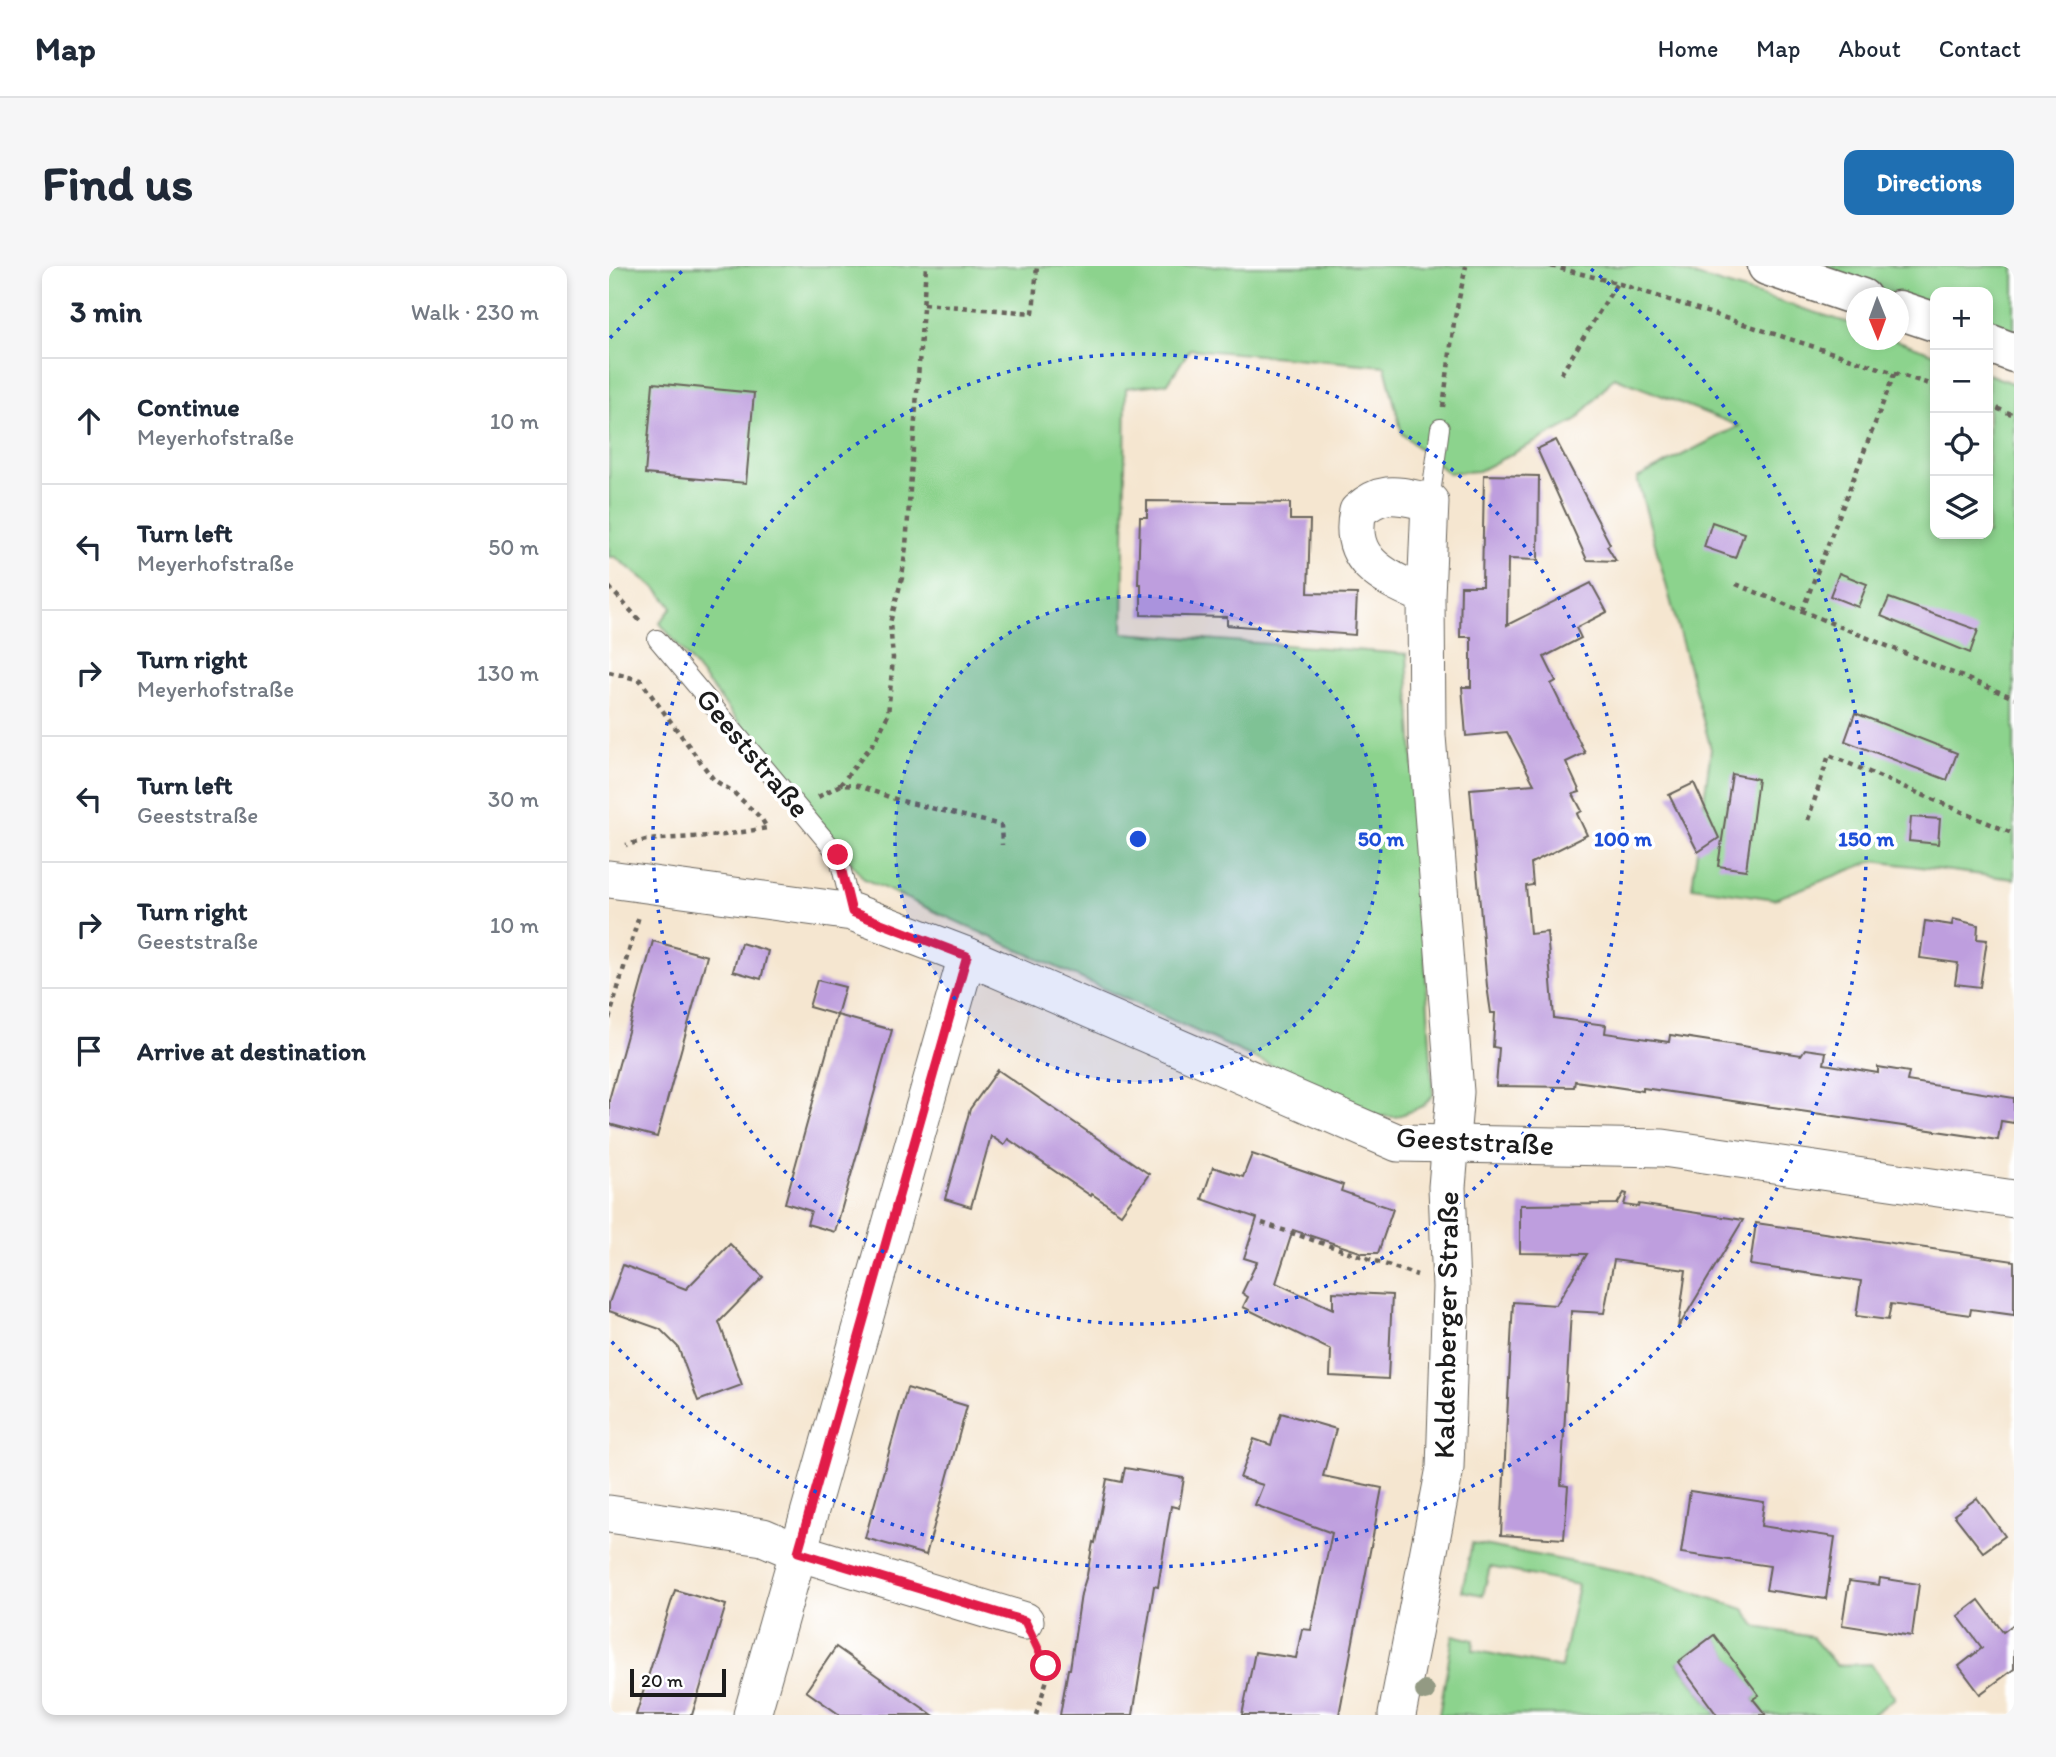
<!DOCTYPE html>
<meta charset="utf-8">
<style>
:root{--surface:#fff;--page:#f6f6f7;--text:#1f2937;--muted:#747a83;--line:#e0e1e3;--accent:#1f6fb2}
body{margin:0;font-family:Itim,sans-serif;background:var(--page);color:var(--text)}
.controls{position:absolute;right:21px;top:21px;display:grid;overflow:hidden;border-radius:14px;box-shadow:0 4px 10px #0003}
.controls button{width:63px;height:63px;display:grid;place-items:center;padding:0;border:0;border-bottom:2px solid var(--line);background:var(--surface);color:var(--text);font:35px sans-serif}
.compass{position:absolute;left:1237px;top:21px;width:63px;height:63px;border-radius:50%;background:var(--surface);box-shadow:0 4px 10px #0003;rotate:179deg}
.scale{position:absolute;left:21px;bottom:18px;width:96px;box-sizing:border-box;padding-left:7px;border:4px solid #1c1c1c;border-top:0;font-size:19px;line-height:24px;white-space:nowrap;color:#1c1c1c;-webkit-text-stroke:5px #fff;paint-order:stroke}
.stop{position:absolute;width:21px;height:21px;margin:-16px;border:5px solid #e11d48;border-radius:50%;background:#fff}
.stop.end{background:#e11d48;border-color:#fff;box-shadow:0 2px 7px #0008}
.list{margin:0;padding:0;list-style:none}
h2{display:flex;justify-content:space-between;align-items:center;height:91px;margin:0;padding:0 28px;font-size:30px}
h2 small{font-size:23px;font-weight:400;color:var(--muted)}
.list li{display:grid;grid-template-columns:46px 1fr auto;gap:21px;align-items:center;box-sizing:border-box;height:126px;padding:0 28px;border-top:2px solid var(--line)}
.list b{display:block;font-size:26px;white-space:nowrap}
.list p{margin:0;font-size:23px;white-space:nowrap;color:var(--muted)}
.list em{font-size:23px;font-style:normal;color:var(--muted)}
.icon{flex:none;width:38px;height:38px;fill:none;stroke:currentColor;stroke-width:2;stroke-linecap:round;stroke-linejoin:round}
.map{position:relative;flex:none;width:1405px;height:1449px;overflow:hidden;border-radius:14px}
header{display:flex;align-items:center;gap:42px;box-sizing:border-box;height:98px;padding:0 35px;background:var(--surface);border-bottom:2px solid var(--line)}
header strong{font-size:33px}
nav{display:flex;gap:38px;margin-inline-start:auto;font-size:24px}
.intro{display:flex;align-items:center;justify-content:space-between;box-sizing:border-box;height:168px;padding:0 42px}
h1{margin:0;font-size:49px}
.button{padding:18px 32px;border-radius:14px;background:var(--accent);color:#fff;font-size:24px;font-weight:700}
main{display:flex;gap:42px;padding:0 42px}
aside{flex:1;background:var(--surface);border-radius:14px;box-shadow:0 4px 10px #0003}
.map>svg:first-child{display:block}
.green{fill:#8cd38d;stroke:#547854;stroke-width:2}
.building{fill:#be9ede}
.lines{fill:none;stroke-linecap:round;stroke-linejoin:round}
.lane-casing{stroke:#68635b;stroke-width:20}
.street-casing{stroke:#68635b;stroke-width:39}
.highway-casing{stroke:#68635b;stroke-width:41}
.path{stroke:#68635b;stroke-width:4.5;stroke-dasharray:5 5;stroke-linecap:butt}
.lane{stroke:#fff;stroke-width:18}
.street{stroke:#fff;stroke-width:37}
.highway{stroke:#fff;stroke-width:38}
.tree{fill:#939a83}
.route{stroke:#e11d48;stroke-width:9}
.ring{fill:none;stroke:#1d4ed8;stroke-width:3.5;stroke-dasharray:3.5 7}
.labels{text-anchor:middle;stroke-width:7;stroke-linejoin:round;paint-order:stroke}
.street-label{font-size:30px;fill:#1c1c1c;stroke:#fff}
.centre{fill:#1d4ed8;stroke:#fff;stroke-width:3.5}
.ring-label{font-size:21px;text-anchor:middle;font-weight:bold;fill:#1d4ed8;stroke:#fff;stroke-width:7;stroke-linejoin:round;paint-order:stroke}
</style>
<header>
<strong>Map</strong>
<nav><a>Home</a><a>Map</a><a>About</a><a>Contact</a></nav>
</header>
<div class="intro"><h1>Find us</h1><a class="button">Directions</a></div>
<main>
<aside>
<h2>3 min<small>Walk · 230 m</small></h2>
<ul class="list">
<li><svg class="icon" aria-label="ahead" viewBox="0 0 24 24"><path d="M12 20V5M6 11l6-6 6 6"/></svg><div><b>Continue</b><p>Meyerhofstraße</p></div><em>10 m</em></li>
<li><svg class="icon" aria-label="left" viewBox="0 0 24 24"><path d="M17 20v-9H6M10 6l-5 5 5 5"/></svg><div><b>Turn left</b><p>Meyerhofstraße</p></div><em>50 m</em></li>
<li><svg class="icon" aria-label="right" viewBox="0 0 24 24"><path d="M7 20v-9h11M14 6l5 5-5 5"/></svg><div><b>Turn right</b><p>Meyerhofstraße</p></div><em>130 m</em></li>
<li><svg class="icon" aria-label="left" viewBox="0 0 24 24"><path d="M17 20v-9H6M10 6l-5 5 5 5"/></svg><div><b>Turn left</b><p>Geeststraße</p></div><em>30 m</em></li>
<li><svg class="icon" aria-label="right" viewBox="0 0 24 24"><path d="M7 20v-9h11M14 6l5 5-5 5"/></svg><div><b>Turn right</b><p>Geeststraße</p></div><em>10 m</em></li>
<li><svg class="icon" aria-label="arrive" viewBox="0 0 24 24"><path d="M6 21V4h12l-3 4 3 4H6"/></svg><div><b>Arrive at destination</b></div></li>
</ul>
</aside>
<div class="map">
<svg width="1405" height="1449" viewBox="0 0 1405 1449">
<rect width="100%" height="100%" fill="#fff"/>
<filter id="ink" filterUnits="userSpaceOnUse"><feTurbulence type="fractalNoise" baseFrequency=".0143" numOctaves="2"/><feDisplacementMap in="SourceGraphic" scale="14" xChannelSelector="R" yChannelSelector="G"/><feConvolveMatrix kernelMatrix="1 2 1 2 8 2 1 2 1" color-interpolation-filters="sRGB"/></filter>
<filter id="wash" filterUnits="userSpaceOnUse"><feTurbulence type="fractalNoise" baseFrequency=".00686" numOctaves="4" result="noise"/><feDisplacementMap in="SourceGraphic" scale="28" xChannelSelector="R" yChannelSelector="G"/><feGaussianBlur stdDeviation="1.57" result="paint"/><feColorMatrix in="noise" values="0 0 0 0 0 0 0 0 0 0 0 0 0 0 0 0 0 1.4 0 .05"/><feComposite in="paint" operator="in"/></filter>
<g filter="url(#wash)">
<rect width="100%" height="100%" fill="#f5e6d0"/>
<g class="green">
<polygon points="0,0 1055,0 1247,59 1248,74 1287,74 1326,88 1326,268 1379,268 1379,108 1405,118 1405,613 1264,595 1166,633 1083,621 1102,483 1028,212 1130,160 1005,111 967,155 870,205 839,207 793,168 776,100 581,83 559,117 517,122 514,367 798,388 824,829 814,840 787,851 765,850 687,811 255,613 51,357 63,341 49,324 6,291 0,291"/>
<polygon points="1204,0 1405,0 1405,71 1379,61 1379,26 1326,26 1326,42"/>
<polygon points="863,1277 1029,1308 1135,1343 1148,1361 1203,1371 1227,1399 1262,1398 1286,1432 1262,1449 1149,1449 1153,1444 1144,1433 1149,1429 1105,1370 1069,1397 1108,1449 830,1449 844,1369 865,1374 864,1384 952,1402 969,1319 881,1301 874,1329 853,1325"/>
</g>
<g id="blocks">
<g class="building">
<polygon points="44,117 145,127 137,217 36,208"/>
<polygon points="947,174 1001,278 998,280 1007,295 978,294 928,183"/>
<polygon points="875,209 930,210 929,294 899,293 898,359 982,317 998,346 967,362 972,372 935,391 947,415 942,418 976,487 957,496 971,526 964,528 973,545 968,548 978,569 922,597 924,619 917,620 921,668 938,666 945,752 997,759 996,767 1060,776 1061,769 1192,789 1196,783 1217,786 1215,798 1269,807 1269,801 1300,806 1298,815 1405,832 1405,857 1392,855 1389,874 1034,822 1034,825 966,815 965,821 887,820 890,782 884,781 886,747 882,747 878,720 861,523 925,518 898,466 857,470 853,421 862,421 862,371 851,371 852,320 873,320"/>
<polygon points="538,235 681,237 681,254 701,254 699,327 748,328 746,369 618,359 618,351 532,349 532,318 529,318 531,251 538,251"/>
<polygon points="1103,256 1135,267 1126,292 1095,281"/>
<polygon points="1230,307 1258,318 1249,341 1221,330"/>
<polygon points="1280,332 1369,364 1361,387 1272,350"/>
<polygon points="1246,447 1348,487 1338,514 1236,475"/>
<polygon points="1123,508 1149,513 1137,604 1109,600"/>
<polygon points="1085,517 1110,572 1089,586 1060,529"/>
<polygon points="1302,551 1331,553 1329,578 1300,575"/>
<polygon points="1344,653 1369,659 1368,673 1378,674 1371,721 1346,718 1349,697 1311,692 1316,655 1343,659"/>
<polygon points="44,675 98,690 48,871 0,858 0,834"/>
<polygon points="132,677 159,685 152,713 124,705"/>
<polygon points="208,714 236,721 228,749 200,741"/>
<polygon points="228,749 283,764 226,966 198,958 202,945 176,937"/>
<polygon points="389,804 540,908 512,948 483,928 482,930 399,873 395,879 382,870 362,941 336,933 361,843"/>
<polygon points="643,888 734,919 732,925 784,943 769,987 754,987 684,964 667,1017 724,1043 724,1026 783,1029 779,1113 721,1110 722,1084 634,1041 639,1031 633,1027 648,996 635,992 648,952 593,933 604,901 634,911"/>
<polygon points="1015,927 1018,928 1015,939 1029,941 1030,938 1134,954 1069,1062 1077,1004 1005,994 995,1047 962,1045 952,1219 959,1220 955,1273 892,1269 904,1036 947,1039 978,988 911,987 911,939 1008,938"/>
<polygon points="1147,957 1405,995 1405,1049 1362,1043 1361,1049 1282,1038 1279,1054 1247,1050 1252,1015 1141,999"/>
<polygon points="121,978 154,1011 110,1056 133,1119 89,1135 69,1081 51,1063 0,1045 0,1037 14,999 77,1023"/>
<polygon points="298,1122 358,1140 317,1289 256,1272"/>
<polygon points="672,1147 727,1163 714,1210 773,1222 730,1449 633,1449 646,1386 687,1392 693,1363 702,1364 723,1267 646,1239 654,1219 631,1212 645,1173 662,1179"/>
<polygon points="516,1202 575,1212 570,1242 562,1240 549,1321 545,1320 524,1449 451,1449 459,1403 461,1403 472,1328 478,1309 484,1276 486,1277 498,1213 513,1216"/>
<polygon points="1081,1225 1155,1236 1152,1260 1226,1271 1217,1333 1157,1324 1161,1300 1072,1287"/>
<polygon points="1368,1232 1396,1270 1374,1286 1345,1249"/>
<polygon points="1271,1312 1310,1318 1303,1370 1233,1359 1240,1315 1270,1319"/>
<polygon points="66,1324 117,1339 83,1449 27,1449"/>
<polygon points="1370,1334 1394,1366 1405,1358 1405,1403 1371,1428 1350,1400 1373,1382 1349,1350"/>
<polygon points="1105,1369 1150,1429 1144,1433 1157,1449 1108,1449 1069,1396"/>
<polygon points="227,1381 301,1433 324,1449 231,1449 197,1425"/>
</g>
</g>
</g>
<g filter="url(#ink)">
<use href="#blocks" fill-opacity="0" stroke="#68635b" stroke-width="2"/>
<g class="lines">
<defs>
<g id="lane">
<polyline points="821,236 831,162"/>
<polyline points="48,373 229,589 243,646"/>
</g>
<g id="street">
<polyline points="0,613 243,646 358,690 789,877 1054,882 1405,933"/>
<polyline points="0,1248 154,1271 189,1286 416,1355"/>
<polyline points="143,1449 358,690"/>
<path d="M788,1449L836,1202L842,1021L838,921L846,826L818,470L817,330L821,236C790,230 775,222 749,245C737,297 778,312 817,330"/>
</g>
<g id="highway">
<polyline points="1158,0 1253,32"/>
<polyline points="1290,44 1326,56"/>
<polyline points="1379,77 1405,87"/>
</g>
</defs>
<use href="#lane" class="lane-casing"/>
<use href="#street" class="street-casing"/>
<use href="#highway" class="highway-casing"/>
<g class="path">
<polyline points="942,0 1008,17 1326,120"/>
<polyline points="314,38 424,47 428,0"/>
<polyline points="952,108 1008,17"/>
<polyline points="1379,139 1405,149"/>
<polyline points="834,141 845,56 857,0"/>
<polyline points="1127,318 1405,432"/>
<polyline points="0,321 33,357"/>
<polyline points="1193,345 1286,106"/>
<polyline points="0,406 31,414 105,514 123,525 152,552 158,562 115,569 37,574 17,579"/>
<polyline points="231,519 267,474 279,449 284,392 281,357 293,312 297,280 317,0"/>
<polyline points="209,531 231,519 249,520 289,534 392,559 393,579"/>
<polyline points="1199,554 1220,489 1405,568"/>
<polyline points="0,753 30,650"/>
<polyline points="653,957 808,1009"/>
<polyline points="427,1449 440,1407 430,1384"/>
</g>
<use href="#lane" class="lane"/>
<use href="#street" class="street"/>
<use href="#highway" class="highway"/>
</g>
<circle class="tree" cx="816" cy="1425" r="10"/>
</g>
<g class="lines" filter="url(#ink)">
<polyline class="route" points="229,589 243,646 358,690 189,1286 416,1355 437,1400"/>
</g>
<circle cx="529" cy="573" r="243" fill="#1d4ed8" fill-opacity=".12"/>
<g class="ring">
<circle cx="529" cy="573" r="243"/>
<circle cx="529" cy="573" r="485"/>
<path d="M1 72A728 728 0 0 1 76 3M982 3A728 728 0 1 1 1 1074"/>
</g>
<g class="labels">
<g class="street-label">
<text transform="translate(144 487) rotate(50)" y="10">Geeststraße</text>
<text transform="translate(866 875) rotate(3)" y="10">Geeststraße</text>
<text transform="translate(837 1059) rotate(-89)" y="10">Kaldenberger Straße</text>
</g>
</g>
<circle cx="529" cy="573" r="10" class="centre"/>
<g class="ring-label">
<text x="772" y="580">50 m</text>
<text x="1014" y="580">100 m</text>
<text x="1257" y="580">150 m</text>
</g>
</svg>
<div class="controls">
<button>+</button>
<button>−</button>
<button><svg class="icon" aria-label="locate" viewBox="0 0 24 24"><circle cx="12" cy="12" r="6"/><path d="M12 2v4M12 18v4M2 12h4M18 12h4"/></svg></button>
<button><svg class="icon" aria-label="layers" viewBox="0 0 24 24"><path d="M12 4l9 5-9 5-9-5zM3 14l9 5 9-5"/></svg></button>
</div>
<svg class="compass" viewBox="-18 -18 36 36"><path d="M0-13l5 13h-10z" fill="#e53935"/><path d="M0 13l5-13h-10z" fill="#747a83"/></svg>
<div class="scale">20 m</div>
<div class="stop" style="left:437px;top:1400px"></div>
<div class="stop end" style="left:229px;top:589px"></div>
</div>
</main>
